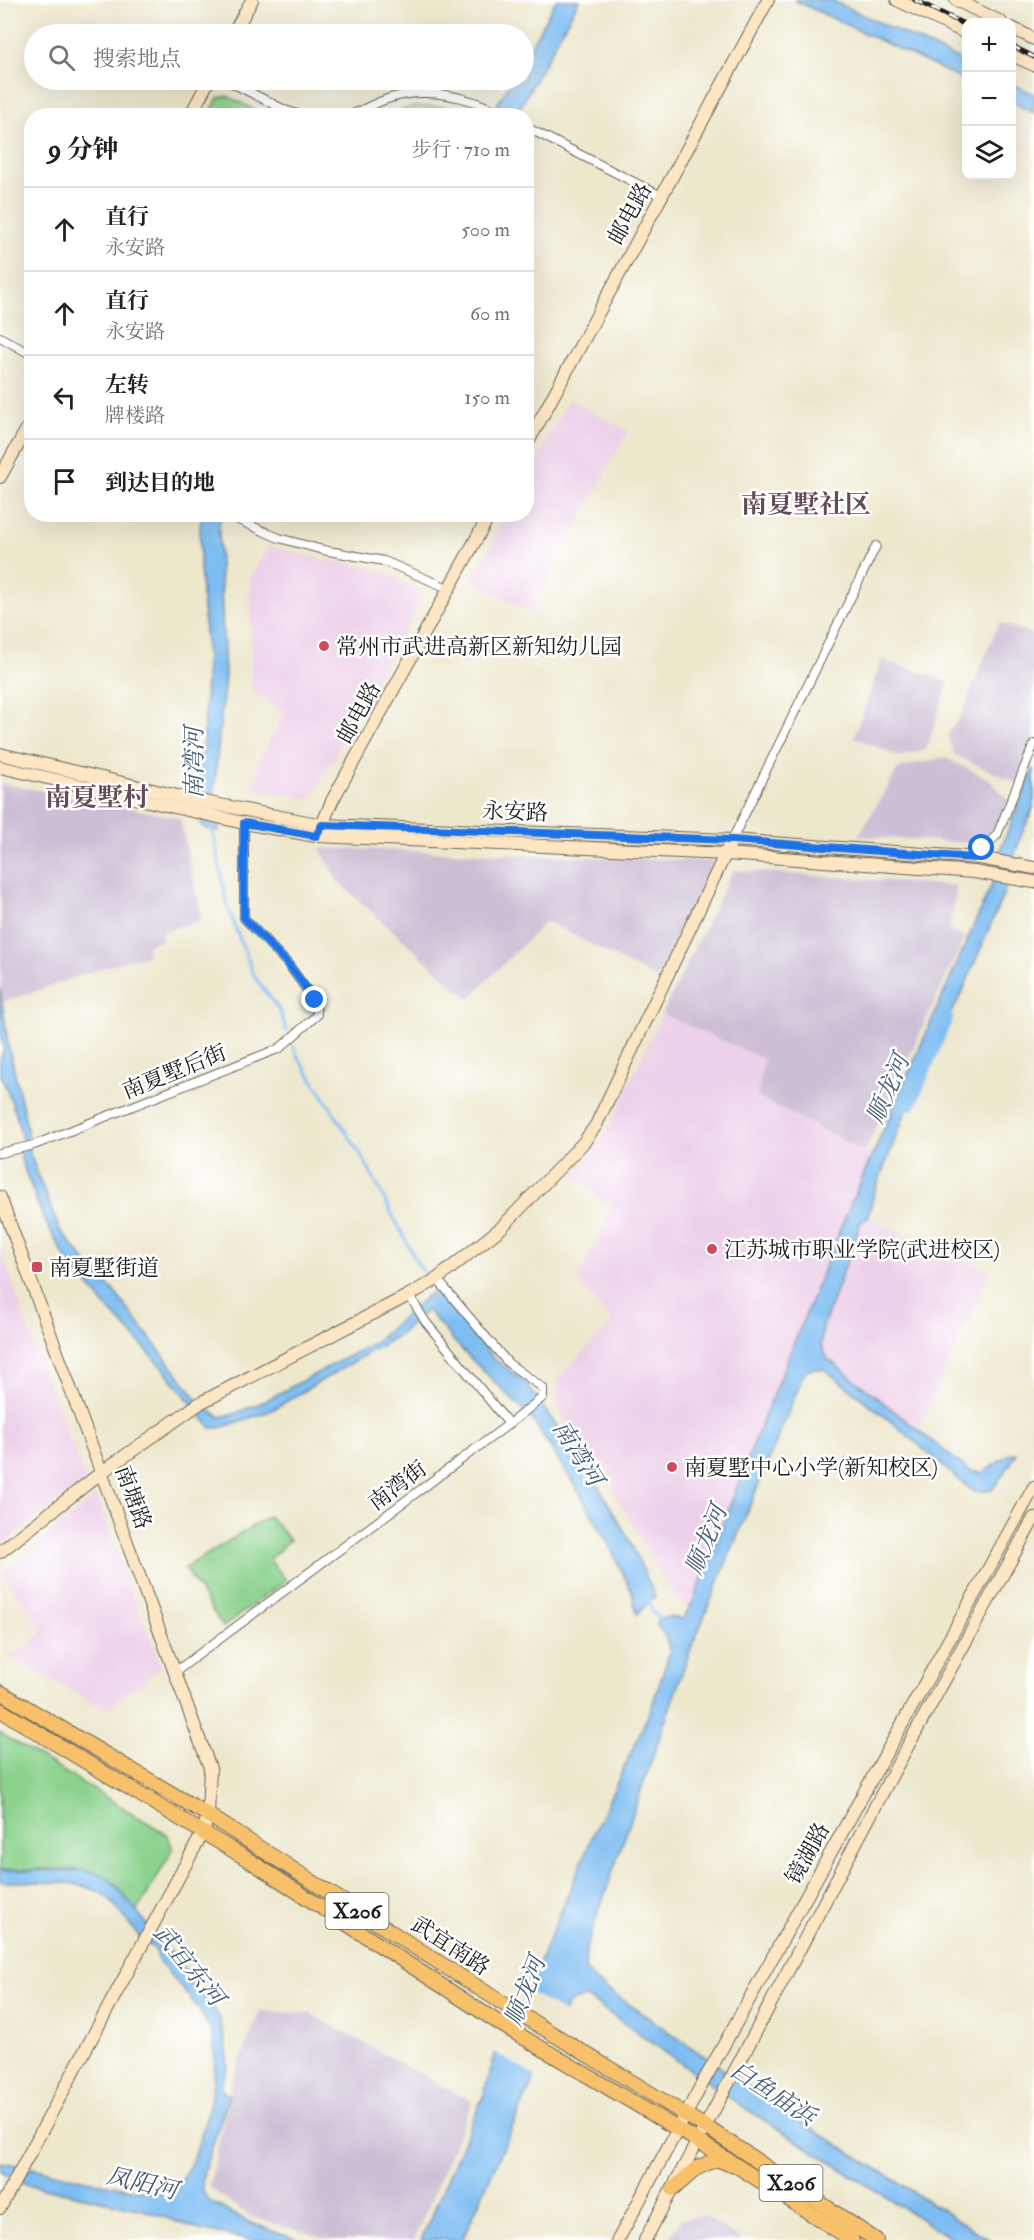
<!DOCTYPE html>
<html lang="zh">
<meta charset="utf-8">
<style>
:root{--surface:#fff;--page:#f6f6f6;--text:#202124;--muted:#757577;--line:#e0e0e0}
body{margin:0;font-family:"IM FELL Double Pica","Noto Serif SC",serif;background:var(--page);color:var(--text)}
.controls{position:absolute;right:18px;top:18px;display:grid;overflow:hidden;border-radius:12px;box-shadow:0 6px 24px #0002}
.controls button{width:54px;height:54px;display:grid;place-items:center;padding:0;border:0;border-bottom:2px solid var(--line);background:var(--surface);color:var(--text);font:30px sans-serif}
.stop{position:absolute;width:18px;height:18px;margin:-14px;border:4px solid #1a73e8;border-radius:50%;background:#fff}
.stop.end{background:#1a73e8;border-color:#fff;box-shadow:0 2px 6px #0008}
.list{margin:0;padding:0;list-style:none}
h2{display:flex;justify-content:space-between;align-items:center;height:78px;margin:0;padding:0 24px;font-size:26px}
h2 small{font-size:20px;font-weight:400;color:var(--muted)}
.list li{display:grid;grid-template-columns:39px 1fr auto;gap:18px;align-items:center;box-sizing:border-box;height:84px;padding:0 24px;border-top:2px solid var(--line)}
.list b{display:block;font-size:22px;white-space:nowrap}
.list p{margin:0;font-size:20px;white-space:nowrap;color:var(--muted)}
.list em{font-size:20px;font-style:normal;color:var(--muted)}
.icon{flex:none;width:33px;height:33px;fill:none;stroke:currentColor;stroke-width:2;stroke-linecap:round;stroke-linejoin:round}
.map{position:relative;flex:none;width:1034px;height:2240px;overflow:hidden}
.search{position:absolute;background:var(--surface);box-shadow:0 6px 24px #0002;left:24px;top:24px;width:510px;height:66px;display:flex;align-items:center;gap:15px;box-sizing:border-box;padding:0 21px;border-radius:33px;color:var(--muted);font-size:22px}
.panel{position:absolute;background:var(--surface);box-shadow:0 6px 24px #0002;left:24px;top:108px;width:510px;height:414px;border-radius:24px}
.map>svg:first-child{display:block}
.built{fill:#edd0e9}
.industrial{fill:#ccbed4}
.green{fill:#8bd28d;stroke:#547754;stroke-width:1.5}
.water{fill:#7ebdf2;stroke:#4d6c87;stroke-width:1.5}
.pier{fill:#ede7cc}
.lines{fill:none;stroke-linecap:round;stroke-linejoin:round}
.stream{stroke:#7ebdf2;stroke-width:3}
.river{stroke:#7ebdf2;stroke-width:16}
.street-casing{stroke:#65635a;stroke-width:10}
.secondary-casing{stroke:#65635a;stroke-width:14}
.primary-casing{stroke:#65635a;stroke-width:16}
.street{stroke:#fff;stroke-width:8}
.secondary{stroke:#fce6c4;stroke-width:12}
.primary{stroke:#f7c06b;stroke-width:14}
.rail-casing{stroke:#1c1c1c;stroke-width:5}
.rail{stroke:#fff;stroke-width:3;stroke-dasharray:9;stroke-linecap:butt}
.route{stroke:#1a73e8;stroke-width:8}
.poi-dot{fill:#d1495b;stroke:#fff;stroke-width:2}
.labels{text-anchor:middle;stroke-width:5;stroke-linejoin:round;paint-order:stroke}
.shield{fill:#fff;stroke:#606060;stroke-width:1.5}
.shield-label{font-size:21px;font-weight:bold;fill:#1c1c1c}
.street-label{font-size:22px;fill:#1c1c1c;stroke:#fff}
.poi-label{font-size:22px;fill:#1c1c1c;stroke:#fff;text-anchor:start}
.water-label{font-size:24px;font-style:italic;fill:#435c72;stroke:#fff}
.quarter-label{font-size:26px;font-weight:bold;fill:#644b55;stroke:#fff}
</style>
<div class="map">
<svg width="1034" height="2240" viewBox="0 0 1034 2240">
<rect width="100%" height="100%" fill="#fff"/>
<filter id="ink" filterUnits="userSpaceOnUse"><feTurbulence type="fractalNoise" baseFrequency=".0167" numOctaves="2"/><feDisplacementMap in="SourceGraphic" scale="12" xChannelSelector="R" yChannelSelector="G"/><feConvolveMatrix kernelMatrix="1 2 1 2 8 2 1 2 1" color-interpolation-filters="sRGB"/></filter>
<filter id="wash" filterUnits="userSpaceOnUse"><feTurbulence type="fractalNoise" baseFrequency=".008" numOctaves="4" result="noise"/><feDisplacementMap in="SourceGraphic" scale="24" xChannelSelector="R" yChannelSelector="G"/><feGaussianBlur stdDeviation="1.35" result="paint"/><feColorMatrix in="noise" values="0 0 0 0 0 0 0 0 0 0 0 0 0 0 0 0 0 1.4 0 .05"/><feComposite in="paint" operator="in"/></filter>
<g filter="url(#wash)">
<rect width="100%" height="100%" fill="#ede7cc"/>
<g class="built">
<polygon points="569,399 628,431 530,612 471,581 507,515 526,514 527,478"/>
<polygon points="268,546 319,559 369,567 388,574 419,591 422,599 310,799 253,789 259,761 285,711 252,692 249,580"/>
<polygon points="662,1014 764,1059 757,1097 873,1155 845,1217 689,1609 669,1587 614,1493 613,1480 607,1470 592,1463 557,1407 559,1377 612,1322 577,1280 612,1208 571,1173 607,1132"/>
<polygon points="868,1218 991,1271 918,1429 827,1358 821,1346 822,1329 861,1222"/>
<polygon points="0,1246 43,1370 86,1481 0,1545"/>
<polygon points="97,1495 133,1597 162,1666 107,1709 10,1659 44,1631 2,1572"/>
</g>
<g class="industrial">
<polygon points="999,622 1034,635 1034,739 1017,783 955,755 947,735 961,716"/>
<polygon points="882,659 949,682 926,750 899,757 854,737"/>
<polygon points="944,757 987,778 1009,800 988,844 858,836 899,768"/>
<polygon points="0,783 180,818 202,920 160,932 163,939 146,946 148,955 117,963 1,1003"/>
<polygon points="320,848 714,861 657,979 546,921 469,999 338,882"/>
<polygon points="733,870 957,886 949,930 965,937 865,1151 757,1097 764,1059 662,1014"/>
<polygon points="260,2011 311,2014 472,2102 414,2240 332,2240 251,2217 209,2187 232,2080"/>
<polygon points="703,2215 742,2240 669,2240 681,2219"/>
</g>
<g class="green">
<polygon points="227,96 265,115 209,115 218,98"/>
<polygon points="440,106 464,111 474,115 386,115 412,107"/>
<polygon points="269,1516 290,1540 269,1559 286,1580 223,1627 185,1568"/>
<path d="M0,1733L168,1835L173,1850L136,1913C128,1901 119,1885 106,1878C79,1863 31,1871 0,1870Z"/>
</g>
<g class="water">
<polygon points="556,0 579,0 516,115 490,116 512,80 524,80 524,59"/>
<polygon points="794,0 831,0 966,63 966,81"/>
<polygon points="1012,84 1034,94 1034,113 1012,102"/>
<polygon points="202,515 221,515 219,525 220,570 225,675 214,789 219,832 202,827 195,784 203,750 207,657 200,569 200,528"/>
<polygon points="1034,768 1034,806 1019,841 1004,893 960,998 933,1042 874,1193 868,1218 861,1222 822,1329 821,1346 827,1358 970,1471 983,1473 1009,1454 1016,1453 1010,1465 992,1490 979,1492 970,1489 899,1428 824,1369 811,1369 804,1374 688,1656 586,1948 585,1969 594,1980 772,2103 990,2240 954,2240 748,2110 589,1999 582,1998 568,2003 462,2240 421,2240 484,2094 496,2051 543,1954 596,1828 651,1709 670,1651 665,1636 657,1625 659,1619 668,1617 683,1619 693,1602 760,1427 845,1217 999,868 1001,848"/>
<polygon points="0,989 9,1048 26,1122 30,1154 59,1229 91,1268 113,1290 197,1399 208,1410 220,1417 231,1415 263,1402 375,1342 427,1296 437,1290 493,1358 526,1383 593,1477 629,1539 655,1596 637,1614 632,1592 609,1545 579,1492 532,1419 461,1349 427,1310 399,1335 270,1411 220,1428 211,1428 163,1368 102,1302 63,1254 42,1215 21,1160 22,1140 16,1114 0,1072 0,1060 4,1049 0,1032"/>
<path d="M0,1870L90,1871L108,1878L116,1886L206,1996L219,2017L225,2040L228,2067L221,2084L223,2092L229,2095L202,2178L203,2192L210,2202L251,2223L301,2240H249L200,2230L147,2211L26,2184L0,2172V2162C36,2168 71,2177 106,2184C129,2189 152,2195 176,2190C200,2158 224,2070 211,2031C203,2009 172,1979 158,1960C158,1947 146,1944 139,1936C128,1923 118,1906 105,1896C82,1878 30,1883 0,1882Z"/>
</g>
<polygon class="pier" points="523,1988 566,2014 538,2078 493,2051"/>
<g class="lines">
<g class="stream">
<polyline points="212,827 228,909 254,976 279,1010 287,1031"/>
<polyline points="293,1046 297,1055 364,1160 418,1264 425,1273"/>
<polyline points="649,1600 652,1612 663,1621"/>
</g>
<polyline class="river" points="909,1103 945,1017"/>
</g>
</g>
<g filter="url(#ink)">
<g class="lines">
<defs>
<g id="street">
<polyline points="226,80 285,110 303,116"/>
<path d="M348,116C361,111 373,104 387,99C426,86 470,96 506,116"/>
<polyline points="526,127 663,197"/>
<polyline points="0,337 32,355"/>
<polyline points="225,514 279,538 323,550 384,561 450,589"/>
<polyline points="732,840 876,546"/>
<polyline points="973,858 997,835 1034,744"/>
<polyline points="0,1153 34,1145 280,1048 317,1015 315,1001 288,964 244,918 244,823"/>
<polyline points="437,1279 508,1363 543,1388 543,1397 509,1424"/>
<polyline points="175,1672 509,1424 425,1321 409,1295"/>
</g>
<g id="secondary">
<polyline points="897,0 966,33"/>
<polyline points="956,0 1001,22"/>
<polyline points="1012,28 1034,39"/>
<polyline points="233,34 252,0"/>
<polyline points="1012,55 1034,65"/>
<polyline points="190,116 209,80"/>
<polyline points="526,446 768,0"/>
<polyline points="0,477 32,420"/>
<polyline points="0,754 199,801 322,825 732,840 979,858 1034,868"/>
<polyline points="0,767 244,823 316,836 726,854 974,872 1034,882"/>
<polyline points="320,830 332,801 490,514"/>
<polyline points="0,1197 210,1768 208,1815 203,1832 0,2208"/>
<polyline points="0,1552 102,1472 200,1403 409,1295 437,1279 501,1228 584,1142 596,1125 732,840"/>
<polyline points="618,2240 701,2086 1034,1487"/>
<polyline points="645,2240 894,1771 1034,1518"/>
</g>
<g id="primary">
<polyline points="0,1692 208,1815 507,2006 706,2127 876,2240"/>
<polyline points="0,1710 252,1862 499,2023 698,2141 852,2240"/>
<polyline points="673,2189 697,2168 717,2159 729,2164"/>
</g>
</defs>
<use href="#street" class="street-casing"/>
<use href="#secondary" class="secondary-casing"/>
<use href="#primary" class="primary-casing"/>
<use href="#street" class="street"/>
<use href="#secondary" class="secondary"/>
<use href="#primary" class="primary"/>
<defs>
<g id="rail">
<polyline points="915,0 966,25"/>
<polyline points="1012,46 1034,57"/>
</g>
</defs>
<use href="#rail" class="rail-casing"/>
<use href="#rail" class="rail"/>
</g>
</g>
<g class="lines" filter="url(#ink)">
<polyline class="route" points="315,1000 288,964 244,918 244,823 316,836 322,825 732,840 973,858 982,848"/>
</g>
<g class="poi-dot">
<circle cx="324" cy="646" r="6"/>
<circle cx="712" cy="1249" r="6"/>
<rect x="31" y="1261" width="12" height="12" rx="3"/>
<circle cx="672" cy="1467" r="6"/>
</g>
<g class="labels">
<g class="shield">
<rect x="325.5" y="1893" width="63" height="36" rx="4.5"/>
<rect x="759.5" y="2165" width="63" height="36" rx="4.5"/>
</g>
<g class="shield-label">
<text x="357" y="1918">X206</text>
<text x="791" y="2190">X206</text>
</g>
<g class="street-label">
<text transform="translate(629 213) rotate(-61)" y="8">邮电路</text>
<text transform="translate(358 712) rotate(-61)" y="8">邮电路</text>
<text transform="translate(515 811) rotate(2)" y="8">永安路</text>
<text transform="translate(174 1071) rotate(-22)" y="8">南夏墅后街</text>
<text transform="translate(397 1485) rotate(-37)" y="8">南湾街</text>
<text transform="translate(134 1497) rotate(70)" y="8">南塘路</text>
<text transform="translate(807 1853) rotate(-61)" y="8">镜湖路</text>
<text transform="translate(451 1945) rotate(33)" y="8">武宜南路</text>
</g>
<g class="poi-label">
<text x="336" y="654">常州市武进高新区新知幼儿园</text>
<text x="724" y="1257">江苏城市职业学院(武进校区)</text>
<text x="49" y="1275">南夏墅街道</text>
<text x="684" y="1475">南夏墅中心小学(新知校区)</text>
</g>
<g class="water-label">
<text transform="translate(194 763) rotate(-90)" y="8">南湾河</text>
<text transform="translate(888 1089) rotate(-67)" y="8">顺龙河</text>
<text transform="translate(578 1453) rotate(58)" y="8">南湾河</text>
<text transform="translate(706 1540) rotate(-68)" y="8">顺龙河</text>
<text transform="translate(189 1965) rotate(51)" y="8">武宜东河</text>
<text transform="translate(525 1991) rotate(-69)" y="8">顺龙河</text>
<text transform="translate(773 2093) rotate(33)" y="8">白鱼庙浜</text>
<text transform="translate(142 2183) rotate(13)" y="8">凤阳河</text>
</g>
<g class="quarter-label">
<text x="806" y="513">南夏墅社区</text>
<text x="97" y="806">南夏墅村</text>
</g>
</g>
</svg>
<div class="controls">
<button>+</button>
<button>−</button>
<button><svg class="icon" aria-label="layers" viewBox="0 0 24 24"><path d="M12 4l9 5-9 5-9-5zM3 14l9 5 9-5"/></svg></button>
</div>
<div class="stop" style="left:982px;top:848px"></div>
<div class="stop end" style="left:315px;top:1000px"></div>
<div class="search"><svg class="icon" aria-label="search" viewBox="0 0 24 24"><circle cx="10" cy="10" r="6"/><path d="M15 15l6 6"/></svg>搜索地点</div>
<section class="panel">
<h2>9 分钟<small>步行 · 710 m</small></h2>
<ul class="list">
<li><svg class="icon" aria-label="ahead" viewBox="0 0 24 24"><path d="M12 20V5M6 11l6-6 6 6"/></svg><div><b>直行</b><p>永安路</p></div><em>500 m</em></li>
<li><svg class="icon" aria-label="ahead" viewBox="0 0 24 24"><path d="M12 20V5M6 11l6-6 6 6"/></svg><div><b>直行</b><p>永安路</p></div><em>60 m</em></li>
<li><svg class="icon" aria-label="left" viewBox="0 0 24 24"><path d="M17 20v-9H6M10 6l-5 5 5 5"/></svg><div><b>左转</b><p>牌楼路</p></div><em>150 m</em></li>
<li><svg class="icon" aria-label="arrive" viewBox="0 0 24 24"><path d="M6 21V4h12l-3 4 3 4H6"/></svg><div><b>到达目的地</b></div></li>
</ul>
</section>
</div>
